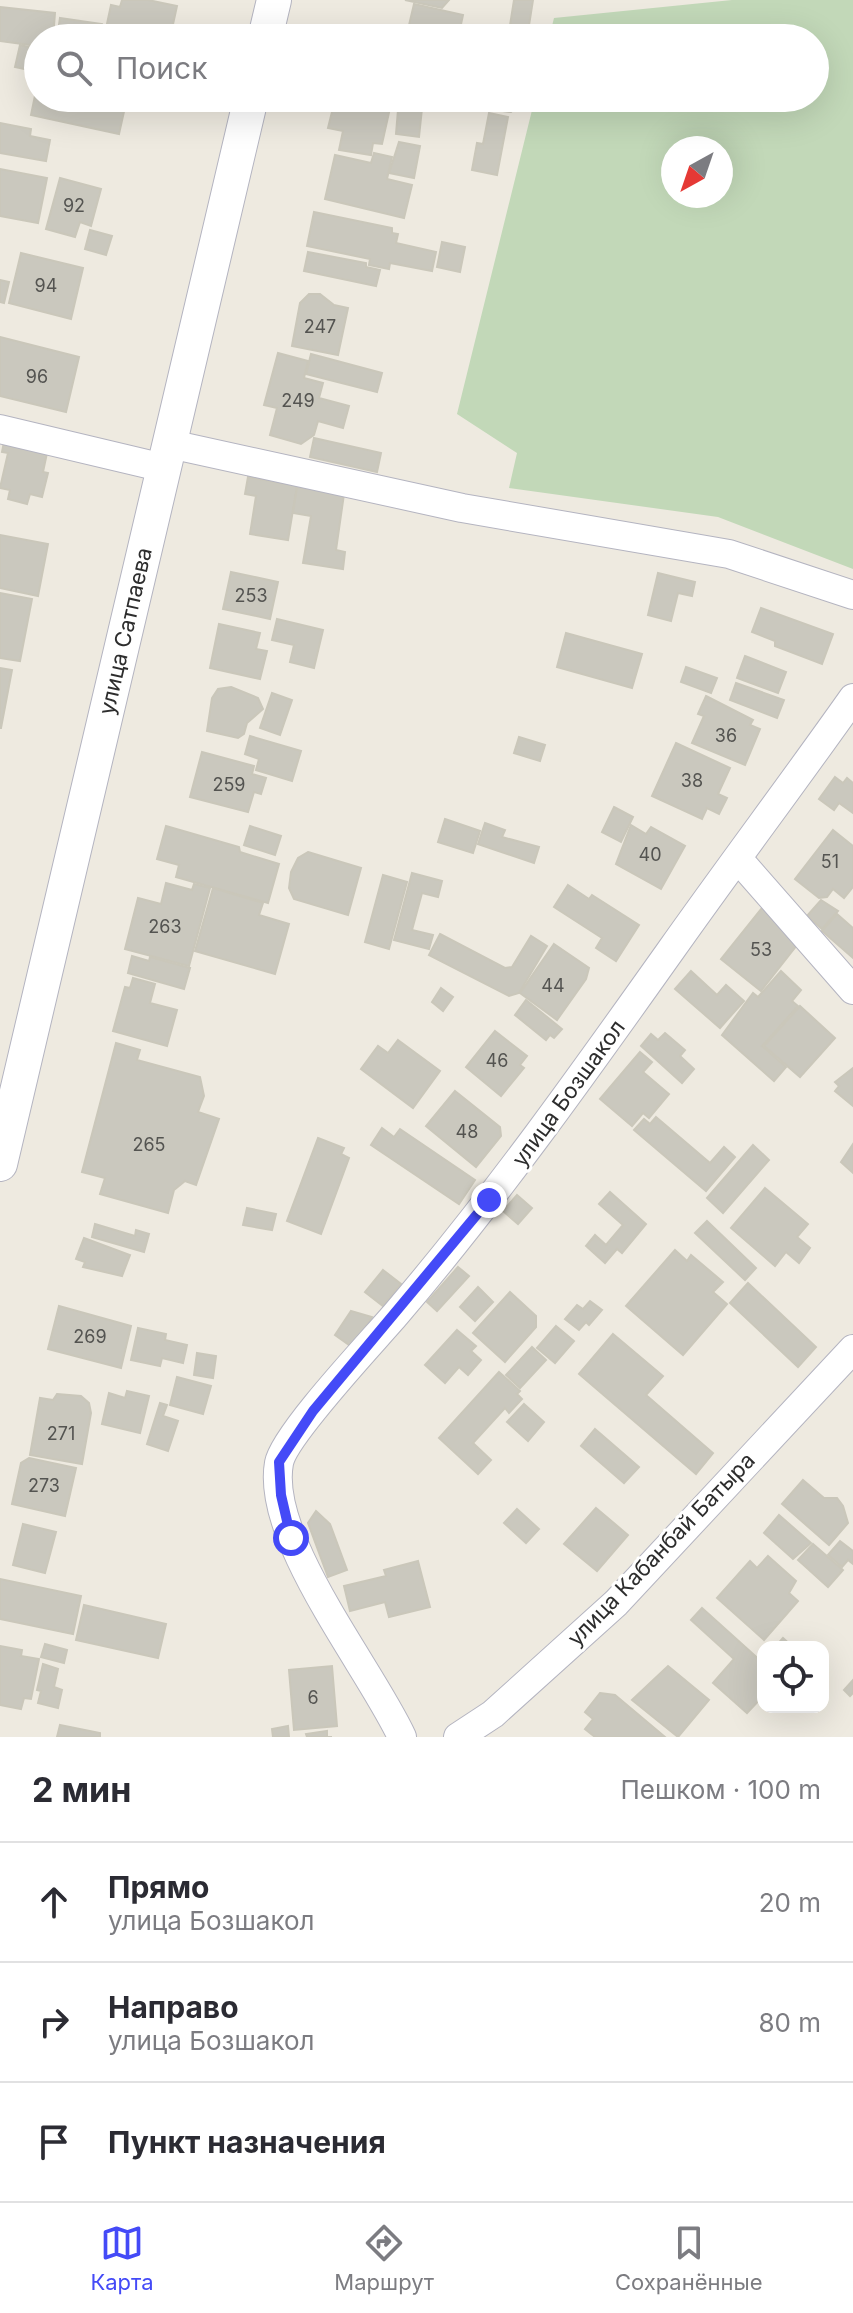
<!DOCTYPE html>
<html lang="ru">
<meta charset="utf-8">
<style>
:root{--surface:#fff;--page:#f7f7f7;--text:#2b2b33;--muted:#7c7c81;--line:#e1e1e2;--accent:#444af7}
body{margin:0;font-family:Inter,sans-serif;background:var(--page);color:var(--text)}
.controls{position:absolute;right:24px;bottom:24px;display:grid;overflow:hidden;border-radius:16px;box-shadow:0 8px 32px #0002}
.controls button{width:72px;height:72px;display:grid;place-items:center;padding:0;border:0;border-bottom:2px solid var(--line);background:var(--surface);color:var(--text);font:40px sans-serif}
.compass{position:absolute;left:661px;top:136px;width:72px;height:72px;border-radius:50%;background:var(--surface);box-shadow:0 8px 32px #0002;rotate:220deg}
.stop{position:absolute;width:24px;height:24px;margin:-18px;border:6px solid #444af7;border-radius:50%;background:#fff}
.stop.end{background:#444af7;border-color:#fff;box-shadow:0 2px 8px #0008}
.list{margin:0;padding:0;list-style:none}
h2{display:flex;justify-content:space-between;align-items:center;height:104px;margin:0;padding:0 32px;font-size:34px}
h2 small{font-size:26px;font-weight:400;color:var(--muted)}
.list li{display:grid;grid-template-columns:52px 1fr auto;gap:24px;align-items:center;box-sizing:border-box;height:120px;padding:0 32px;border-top:2px solid var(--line)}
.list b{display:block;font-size:30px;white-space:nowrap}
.list p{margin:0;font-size:26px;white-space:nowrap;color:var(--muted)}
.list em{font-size:26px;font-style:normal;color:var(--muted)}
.icon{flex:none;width:44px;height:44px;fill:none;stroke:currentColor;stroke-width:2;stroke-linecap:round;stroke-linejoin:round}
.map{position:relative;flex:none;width:853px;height:1737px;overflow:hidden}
.search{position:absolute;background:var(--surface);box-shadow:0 8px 32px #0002;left:24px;right:24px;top:24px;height:88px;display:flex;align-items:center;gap:20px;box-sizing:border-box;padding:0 28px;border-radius:44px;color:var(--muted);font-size:30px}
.sheet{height:464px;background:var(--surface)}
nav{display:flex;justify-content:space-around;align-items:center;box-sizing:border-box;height:112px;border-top:2px solid var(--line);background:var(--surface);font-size:22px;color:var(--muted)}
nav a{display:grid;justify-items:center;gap:4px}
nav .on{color:var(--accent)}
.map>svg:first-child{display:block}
.cemetery{fill:#c2d8b8;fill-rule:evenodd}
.building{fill:#cac8be;stroke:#cac7ba;stroke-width:2}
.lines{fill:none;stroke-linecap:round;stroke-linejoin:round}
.minor-casing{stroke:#b4b4c0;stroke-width:30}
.tertiary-casing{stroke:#b4b4c0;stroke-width:36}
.minor{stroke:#fff;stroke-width:28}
.tertiary{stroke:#fff;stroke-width:34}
.route{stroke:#444af7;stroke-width:10}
.labels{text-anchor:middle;stroke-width:6;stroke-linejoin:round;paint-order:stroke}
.number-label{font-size:18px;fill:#545451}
.street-label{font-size:22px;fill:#2d2d2d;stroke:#fff}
</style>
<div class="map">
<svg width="853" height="1737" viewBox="0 0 853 1737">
<rect width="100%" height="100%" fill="#eeeae0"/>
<path class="cemetery" d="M732,0H853V569L718,517L509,488L517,453L457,414L535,98H815V38H549L554,18ZM673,148H721V196H673Z"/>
<g class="building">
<polygon points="122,0 148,0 177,6 170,38 104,38 111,5 120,7"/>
<polygon points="405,0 449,0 442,8"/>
<polygon points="514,0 533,0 527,38 508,38"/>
<polygon points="414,4 463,15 458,38 406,38"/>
<polygon points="0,7 55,13 53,38 38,38 38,46 0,41"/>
<polygon points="60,18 102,24 100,38 57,38"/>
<polygon points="20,45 38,49 38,72 15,67"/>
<polygon points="38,81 38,98 127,98 119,134 31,115"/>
<polygon points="399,98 423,99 419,137 396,134"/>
<polygon points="496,98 519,98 518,106 511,112 494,110"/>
<polygon points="350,100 390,108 382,144 373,143 371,155 339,150 343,131 328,128 334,104 348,107"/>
<polygon points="489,113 508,117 497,175 472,170 477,143 483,144"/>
<polygon points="0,123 31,129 30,136 50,140 46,161 0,153"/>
<polygon points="399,142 420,146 414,178 389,173"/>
<polygon points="374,153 392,157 387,179 412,185 404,218 325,199 335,155 371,163"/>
<polygon points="0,169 47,178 38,223 0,216"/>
<polygon points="60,178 101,189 91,226 80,222 75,237 46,229"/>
<polygon points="314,212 392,228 392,233 398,234 396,243 436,252 432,271 390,263 389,269 369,265 370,259 307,246"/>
<polygon points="90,230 112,236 106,255 85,249"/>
<polygon points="442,242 465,247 460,272 437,267"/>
<polygon points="308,252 366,263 366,267 380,270 376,286 304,271"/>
<polygon points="21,253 83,268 71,319 9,303"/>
<polygon points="0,280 9,282 4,303 0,302"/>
<polygon points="309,294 320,294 334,305 348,308 338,355 292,346 300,303"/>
<polygon points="0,337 79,357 66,412 0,396"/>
<polygon points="278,353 308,361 304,378 323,383 319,398 349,406 343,428 318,421 314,435 301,444 270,435 277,408 264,405"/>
<polygon points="311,354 382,373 377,392 306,374"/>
<polygon points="314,438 381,453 377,472 310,457"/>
<polygon points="4,442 47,453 43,472 48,473 42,497 30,494 27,504 8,499 10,490 0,488 8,453 2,452"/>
<polygon points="248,477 297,486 288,540 250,534 256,496 245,494"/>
<polygon points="297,487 344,494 336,550 345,552 343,569 303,563 311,516 293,513"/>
<polygon points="0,535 48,544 38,596 0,588"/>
<polygon points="231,572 278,582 270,619 223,609"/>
<polygon points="658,573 695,582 692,596 678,593 671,621 648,615"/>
<polygon points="0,593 32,599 20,661 0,658"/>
<polygon points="761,608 833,634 822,664 775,646 775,641 752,632"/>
<polygon points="277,619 323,630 314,668 290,662 294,645 272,640"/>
<polygon points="219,624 260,633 256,649 267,651 260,679 210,668"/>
<polygon points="566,633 642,654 632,688 557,667"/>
<polygon points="745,656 786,672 778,693 737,678"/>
<polygon points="686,667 717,678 711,693 681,682"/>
<polygon points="0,668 12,670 1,728 0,728"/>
<polygon points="736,683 784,700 777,718 730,700"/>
<polygon points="231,687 258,698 263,709 247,723 244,734 238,738 207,731 212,698 218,689"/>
<polygon points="272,693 292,700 280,735 260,728"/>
<polygon points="706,696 753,720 750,725 760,729 745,765 692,743 704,716 698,714"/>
<polygon points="250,736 301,751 292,781 256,770 259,759 245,754"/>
<polygon points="519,737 545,745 540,761 514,753"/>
<polygon points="676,743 730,768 718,794 727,798 719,814 707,808 702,819 652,796"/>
<polygon points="202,752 254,766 252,774 266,778 261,794 254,792 248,812 190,797"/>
<polygon points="835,777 843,783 847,778 853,783 853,813 839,803 834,810 819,799"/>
<polygon points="614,807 633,817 621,842 602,832"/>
<polygon points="445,819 480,831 473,853 438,842"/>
<polygon points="485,823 505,830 502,837 539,847 534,863 478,844"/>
<polygon points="631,825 646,834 651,827 685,846 661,889 616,864"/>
<polygon points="166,826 239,847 240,852 279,864 268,903 176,877 179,865 157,859"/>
<polygon points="250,826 281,836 275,855 244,845"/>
<polygon points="833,830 853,846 853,887 844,898 833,889 827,897 819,898 795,879"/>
<polygon points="308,852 361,868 348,915 294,899 289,888 291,872 298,858"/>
<polygon points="412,873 442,881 438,897 422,893 412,930 433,935 429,949 394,940"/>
<polygon points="383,875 407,882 389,949 365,942"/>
<polygon points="166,883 192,890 194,884 210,888 189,966 125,949 138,898 161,904"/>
<polygon points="568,885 589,899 592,895 639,925 616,961 596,948 602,938 554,907"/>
<polygon points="213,888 263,903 259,915 289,924 275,974 195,951"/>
<polygon points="821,900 838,911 822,929 807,916"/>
<polygon points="762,908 801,940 761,991 721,959"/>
<polygon points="837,914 853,928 853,958 822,931"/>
<polygon points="440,934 505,968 512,967 531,936 547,946 519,993 509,996 429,955"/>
<polygon points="554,944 589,968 586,979 557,1020 520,993"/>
<polygon points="132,956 149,961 150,957 190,968 184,989 128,973"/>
<polygon points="691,971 717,995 726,985 744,1001 720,1028 675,989"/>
<polygon points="781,971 801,990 792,1001 798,1006 762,1046 786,1067 774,1081 722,1035 753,993 758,997"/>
<polygon points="133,978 155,984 150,1003 177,1010 167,1046 113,1031 125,987 130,988"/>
<polygon points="441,988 453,997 443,1011 432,1002"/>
<polygon points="526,1000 562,1029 554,1038 550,1035 546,1040 515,1015"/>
<polygon points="800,1006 835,1038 800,1077 764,1046"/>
<polygon points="495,1031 527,1056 520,1065 524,1068 501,1096 466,1067"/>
<polygon points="665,1033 685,1050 680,1056 694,1069 682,1083 641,1046 651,1034 658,1040"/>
<polygon points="398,1040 440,1071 413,1108 361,1069 378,1046 388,1053"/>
<polygon points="116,1043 140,1050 137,1060 200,1077 204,1096 198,1112 219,1119 196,1185 185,1181 174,1190 168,1213 100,1194 105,1178 82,1172"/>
<polygon points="640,1052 652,1062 643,1072 669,1094 649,1118 643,1113 632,1126 600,1099"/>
<polygon points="853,1068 853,1106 835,1091 839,1086 835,1082"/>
<polygon points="455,1091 500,1127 501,1136 476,1167 426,1126"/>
<polygon points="656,1117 710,1163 724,1147 735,1157 706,1191 634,1130 644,1119 650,1124"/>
<polygon points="382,1128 394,1137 400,1129 475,1180 459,1204 371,1145"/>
<polygon points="318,1138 344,1148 341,1154 349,1158 321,1234 287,1221"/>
<polygon points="853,1144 853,1173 841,1162"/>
<polygon points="753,1145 769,1160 723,1213 707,1198"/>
<polygon points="765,1188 808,1224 797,1237 810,1248 799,1263 786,1252 775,1266 731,1228"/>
<polygon points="610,1192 646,1224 622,1253 617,1249 605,1263 586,1246 595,1235 606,1245 623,1225 599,1204"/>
<polygon points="517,1195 532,1208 518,1224 503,1211"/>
<polygon points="247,1208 276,1214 272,1230 243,1225"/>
<polygon points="707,1221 756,1268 745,1280 695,1233"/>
<polygon points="95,1224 135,1236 136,1230 149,1234 144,1252 92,1237"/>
<polygon points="84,1238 130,1255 122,1276 83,1267 85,1262 76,1259"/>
<polygon points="675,1250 687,1261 691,1255 723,1282 713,1292 727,1304 683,1355 626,1306"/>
<polygon points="458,1267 469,1276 437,1311 427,1302"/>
<polygon points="383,1270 401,1284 383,1306 365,1292"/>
<polygon points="748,1283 816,1347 798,1367 730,1303"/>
<polygon points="478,1287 493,1302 475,1321 460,1307"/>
<polygon points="510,1292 536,1316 536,1327 505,1362 473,1333"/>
<polygon points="590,1301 602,1310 589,1325 586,1322 579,1330 565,1319 577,1305 583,1309"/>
<polygon points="59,1306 131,1326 121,1368 48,1349"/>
<polygon points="351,1311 372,1317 352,1347 335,1335"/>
<polygon points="556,1326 574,1341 555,1363 537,1348"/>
<polygon points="138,1328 166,1334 165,1340 187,1345 183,1363 162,1358 160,1366 131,1360"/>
<polygon points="457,1330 476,1346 471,1351 481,1360 468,1375 459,1367 445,1383 425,1365"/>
<polygon points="613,1334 663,1376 646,1395 713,1453 696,1474 579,1374"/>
<polygon points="532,1347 546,1360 520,1388 506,1375"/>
<polygon points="197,1353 216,1356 213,1378 194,1375"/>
<polygon points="499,1372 520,1391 517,1394 522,1399 509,1413 505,1408 473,1443 491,1460 478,1474 439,1438"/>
<polygon points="177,1377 211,1386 203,1414 170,1405"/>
<polygon points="127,1391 149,1396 140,1433 102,1424 109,1393 125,1398"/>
<polygon points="57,1394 81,1396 89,1403 91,1413 82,1464 30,1455 40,1398 53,1400"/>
<polygon points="160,1403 167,1405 163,1416 178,1421 168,1451 147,1444"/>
<polygon points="524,1404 544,1422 528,1441 507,1422"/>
<polygon points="595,1429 639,1467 624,1483 581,1446"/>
<polygon points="29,1458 76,1468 65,1516 12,1504 21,1463"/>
<polygon points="803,1480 824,1498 837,1498 843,1506 848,1523 829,1545 782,1504"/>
<polygon points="596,1508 628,1535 597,1571 564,1544"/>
<polygon points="517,1509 539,1529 526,1543 504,1523"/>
<polygon points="316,1511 330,1524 347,1570 328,1577 308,1523"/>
<polygon points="779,1515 811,1543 793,1559 764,1533"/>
<polygon points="23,1524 56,1532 45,1573 13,1565"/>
<polygon points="840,1541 853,1551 853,1564 848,1560 842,1567 828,1555"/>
<polygon points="813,1544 843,1570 828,1587 798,1560"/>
<polygon points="768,1556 796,1581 789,1593 798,1601 764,1640 717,1598 750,1561 757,1568"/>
<polygon points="418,1561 430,1607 389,1617 385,1602 350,1611 344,1586 386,1576 384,1570"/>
<polygon points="0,1579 81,1596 73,1634 0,1619"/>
<polygon points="84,1605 166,1624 158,1658 76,1640"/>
<polygon points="702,1608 763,1663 763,1680 758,1685 763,1696 747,1713 713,1683 734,1659 691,1620"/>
<polygon points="783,1638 793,1647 775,1647"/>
<polygon points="45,1644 67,1650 64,1663 41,1657"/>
<polygon points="0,1646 22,1650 21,1656 39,1659 31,1699 24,1698 21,1709 0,1705"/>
<polygon points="43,1664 58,1669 54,1687 62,1690 58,1708 38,1703 41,1691 37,1690"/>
<polygon points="332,1666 337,1726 294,1730 289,1670"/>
<polygon points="668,1666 709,1700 678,1737 632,1700"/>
<polygon points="853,1680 853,1693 850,1696 844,1690"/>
<polygon points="600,1693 615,1695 665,1737 595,1737 585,1729 593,1719 585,1712"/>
<polygon points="60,1725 100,1733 100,1737 57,1737"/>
<polygon points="288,1726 289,1737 273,1737 272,1729"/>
<polygon points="327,1731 327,1737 332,1737 307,1737 306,1734"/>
</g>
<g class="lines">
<defs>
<g id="minor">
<polyline points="0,429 164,468"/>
<polyline points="170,444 462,508 729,554 853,595"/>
<polyline points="739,860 853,990"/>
<path d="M402,1737C371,1669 265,1539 279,1463C284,1435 373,1341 396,1314C495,1198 583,1074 671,950C731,865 793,783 853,698"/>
<polyline points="458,1737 493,1714 616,1603 853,1349"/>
</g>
<g id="tertiary">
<polyline points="265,38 274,0"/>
<polyline points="0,1164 251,98"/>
</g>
</defs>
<use href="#minor" class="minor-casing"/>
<use href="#tertiary" class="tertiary-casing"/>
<use href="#minor" class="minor"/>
<use href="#tertiary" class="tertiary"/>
</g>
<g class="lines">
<polyline class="route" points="291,1538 281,1495 279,1462 313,1411 489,1200"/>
</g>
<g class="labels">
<g class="number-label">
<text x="74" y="212">92</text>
<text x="46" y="292">94</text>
<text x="320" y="333">247</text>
<text x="37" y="383">96</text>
<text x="298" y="407">249</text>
<text x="251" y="602">253</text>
<text x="726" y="742">36</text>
<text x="692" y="787">38</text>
<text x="229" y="791">259</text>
<text x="650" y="861">40</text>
<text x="830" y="868">51</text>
<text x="165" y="933">263</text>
<text x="761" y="956">53</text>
<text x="553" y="992">44</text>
<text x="497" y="1067">46</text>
<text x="467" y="1138">48</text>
<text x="149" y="1151">265</text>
<text x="90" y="1343">269</text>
<text x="61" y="1440">271</text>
<text x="44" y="1492">273</text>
<text x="313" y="1704">6</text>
</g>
<g class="street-label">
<text transform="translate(125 631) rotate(-77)" y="8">улица Сатпаева</text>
<text transform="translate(568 1093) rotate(-54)" y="8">улица Бозшакол</text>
<text transform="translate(661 1549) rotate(-46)" y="8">улица Кабанбай Батыра</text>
</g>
</g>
</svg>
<div class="controls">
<button><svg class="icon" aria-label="locate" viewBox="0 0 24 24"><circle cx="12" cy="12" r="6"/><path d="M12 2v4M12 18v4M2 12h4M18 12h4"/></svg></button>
</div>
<svg class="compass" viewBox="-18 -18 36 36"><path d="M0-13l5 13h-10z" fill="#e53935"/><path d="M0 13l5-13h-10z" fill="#7c7c81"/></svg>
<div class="stop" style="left:291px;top:1538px"></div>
<div class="stop end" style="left:489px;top:1200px"></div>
<div class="search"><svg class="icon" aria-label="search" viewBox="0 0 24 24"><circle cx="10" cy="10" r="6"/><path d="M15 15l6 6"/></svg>Поиск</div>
</div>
<section class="sheet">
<h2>2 мин<small>Пешком · 100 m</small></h2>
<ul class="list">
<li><svg class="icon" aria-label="ahead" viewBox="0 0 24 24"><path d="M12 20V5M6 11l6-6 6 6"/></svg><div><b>Прямо</b><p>улица Бозшакол</p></div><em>20 m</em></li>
<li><svg class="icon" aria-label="right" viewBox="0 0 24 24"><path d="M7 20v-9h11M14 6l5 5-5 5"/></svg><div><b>Направо</b><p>улица Бозшакол</p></div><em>80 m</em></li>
<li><svg class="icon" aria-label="arrive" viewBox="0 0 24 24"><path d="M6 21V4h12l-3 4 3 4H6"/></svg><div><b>Пункт назначения</b></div></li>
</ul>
</section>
<nav>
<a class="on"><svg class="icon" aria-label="map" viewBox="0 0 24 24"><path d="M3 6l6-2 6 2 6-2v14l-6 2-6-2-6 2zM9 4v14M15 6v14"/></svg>Карта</a>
<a><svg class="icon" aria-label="directions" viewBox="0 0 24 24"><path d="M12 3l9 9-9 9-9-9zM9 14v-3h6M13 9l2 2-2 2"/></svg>Маршрут</a>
<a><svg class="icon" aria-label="saved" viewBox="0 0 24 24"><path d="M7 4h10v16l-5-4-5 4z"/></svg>Сохранённые</a>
</nav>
